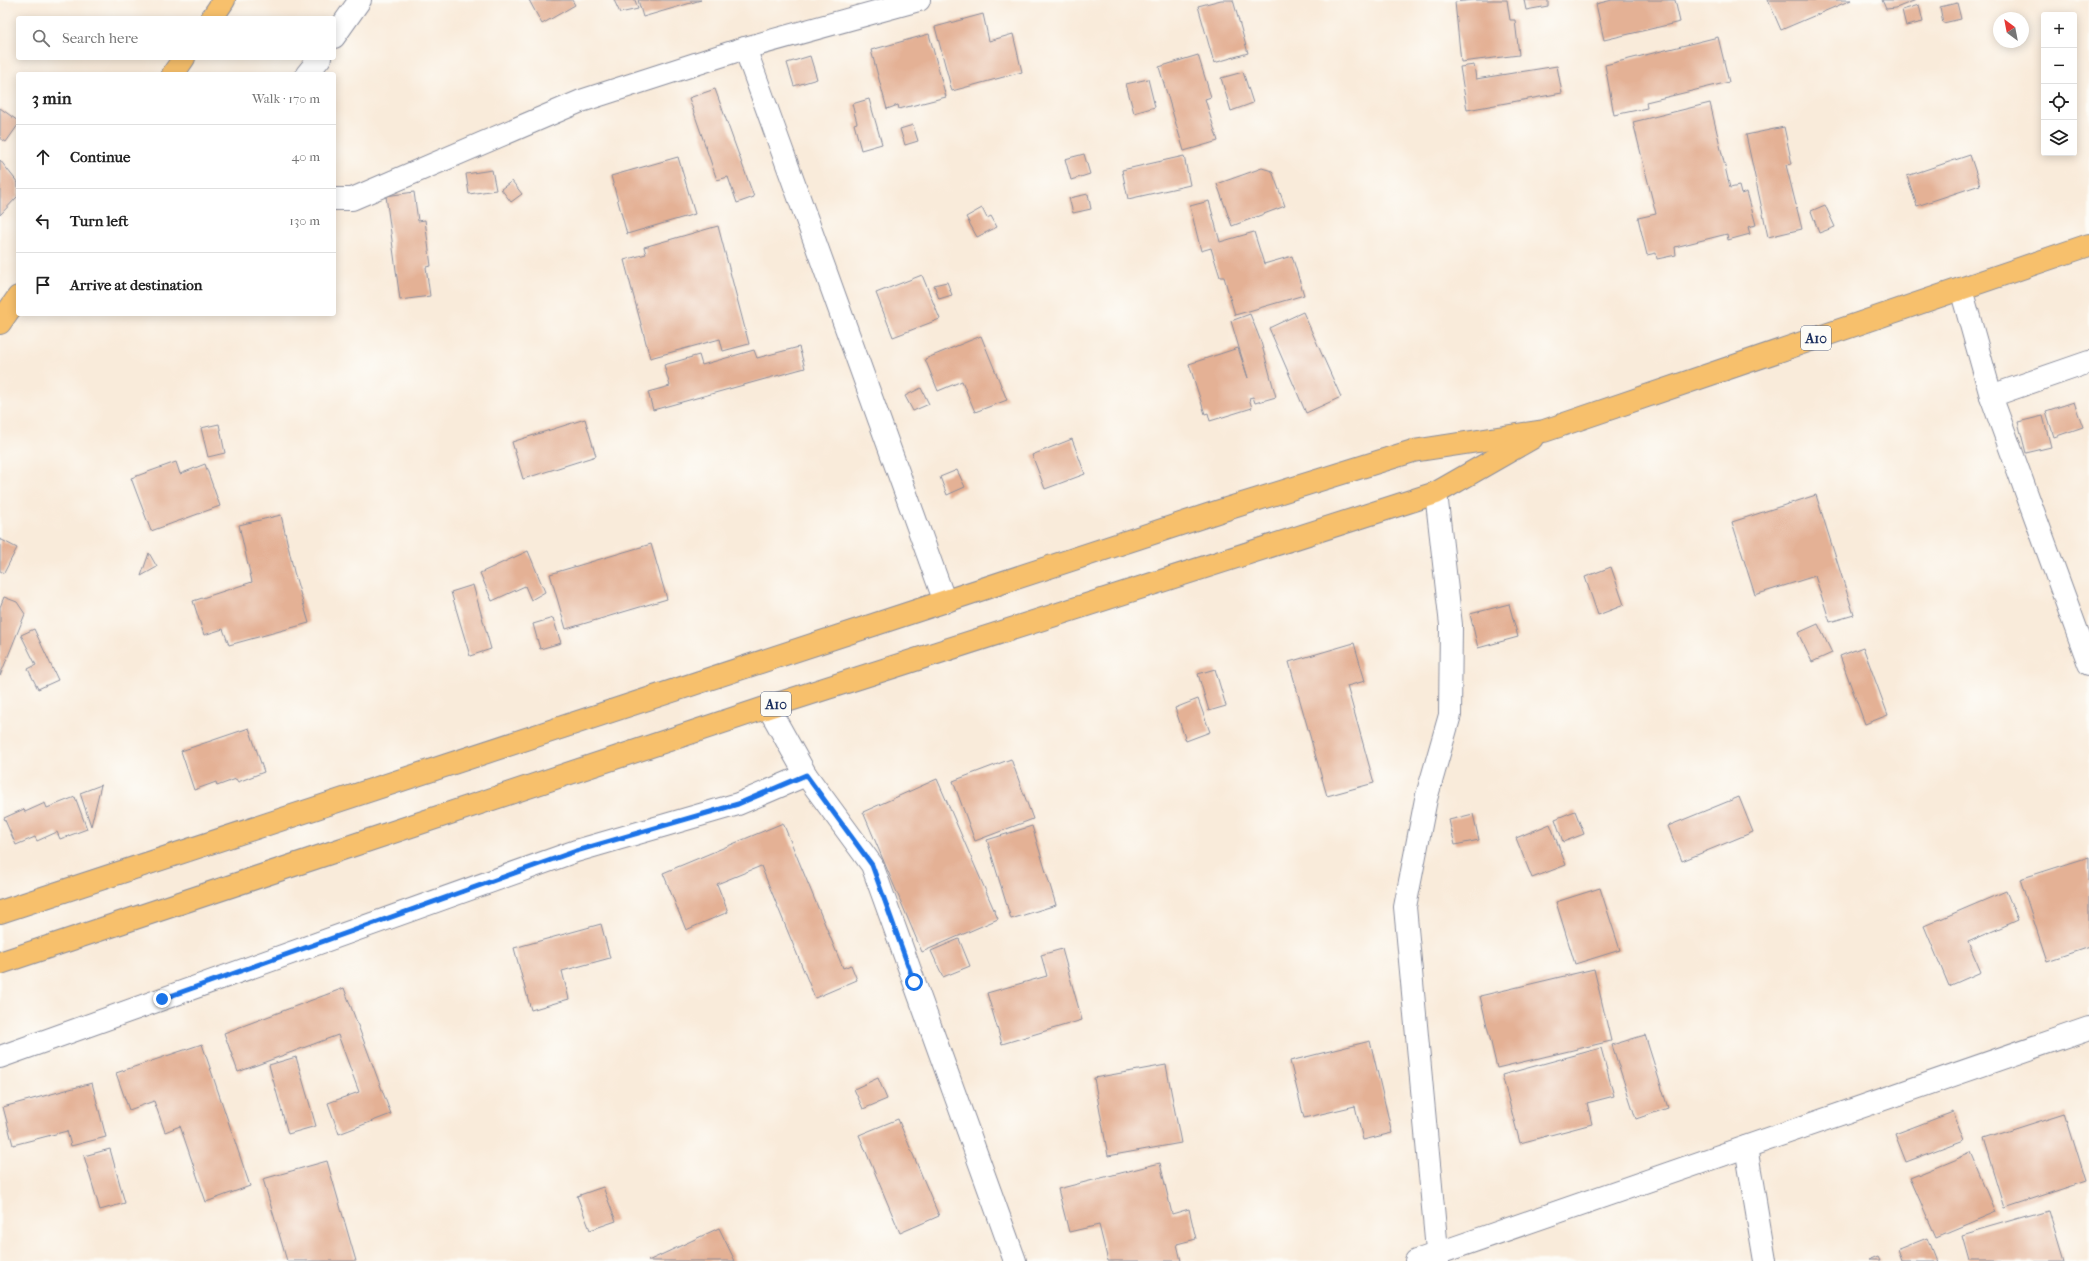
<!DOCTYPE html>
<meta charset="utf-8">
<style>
:root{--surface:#fff;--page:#f6f6f6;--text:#222;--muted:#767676;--line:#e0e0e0}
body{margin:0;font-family:"IM FELL French Canon",serif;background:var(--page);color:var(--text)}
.controls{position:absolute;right:12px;top:12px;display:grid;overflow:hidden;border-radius:4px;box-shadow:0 2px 10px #0003}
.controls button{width:36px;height:36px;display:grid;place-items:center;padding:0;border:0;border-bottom:1px solid var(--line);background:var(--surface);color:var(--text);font:20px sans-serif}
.compass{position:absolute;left:1993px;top:12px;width:36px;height:36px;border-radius:50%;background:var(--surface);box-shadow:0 2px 10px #0003;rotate:328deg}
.stop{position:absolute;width:12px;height:12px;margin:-9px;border:3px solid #1a73e8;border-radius:50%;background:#fff}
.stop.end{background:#1a73e8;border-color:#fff;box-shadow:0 1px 4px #0008}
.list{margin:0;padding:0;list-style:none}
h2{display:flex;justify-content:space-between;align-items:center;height:52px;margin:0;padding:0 16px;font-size:17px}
h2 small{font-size:13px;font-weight:400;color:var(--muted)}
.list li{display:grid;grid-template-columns:26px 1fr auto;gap:12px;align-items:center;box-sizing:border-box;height:64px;padding:0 16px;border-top:1px solid var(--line)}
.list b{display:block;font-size:15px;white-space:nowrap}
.list em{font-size:13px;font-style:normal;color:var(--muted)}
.icon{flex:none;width:22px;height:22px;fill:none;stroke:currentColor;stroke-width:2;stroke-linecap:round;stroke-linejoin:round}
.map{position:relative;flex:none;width:2089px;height:1261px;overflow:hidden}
.search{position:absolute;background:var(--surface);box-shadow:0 2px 10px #0003;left:16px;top:16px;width:320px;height:44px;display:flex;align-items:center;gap:10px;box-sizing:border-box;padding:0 14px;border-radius:4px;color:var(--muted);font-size:15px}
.panel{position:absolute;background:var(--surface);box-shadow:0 2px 10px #0003;left:16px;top:72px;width:320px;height:244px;border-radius:4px}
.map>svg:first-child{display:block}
.building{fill:#e4b195}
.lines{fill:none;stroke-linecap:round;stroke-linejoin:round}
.minor-casing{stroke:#8a8d9c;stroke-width:24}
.trunk-casing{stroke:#8a8d9c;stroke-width:24}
.minor{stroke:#fff;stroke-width:22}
.trunk{stroke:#f7c06c;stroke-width:22}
.route{stroke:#1a73e8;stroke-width:5}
.labels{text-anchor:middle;stroke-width:4;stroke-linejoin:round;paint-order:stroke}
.shield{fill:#fdfcf7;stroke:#5f6c8c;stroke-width:1}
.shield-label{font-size:14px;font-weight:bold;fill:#1b2f5e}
</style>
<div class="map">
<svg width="2089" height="1261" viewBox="0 0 2089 1261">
<rect width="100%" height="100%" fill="#fdfcf7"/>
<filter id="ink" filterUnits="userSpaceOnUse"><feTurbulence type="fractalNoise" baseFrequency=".025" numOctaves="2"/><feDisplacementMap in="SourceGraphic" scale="8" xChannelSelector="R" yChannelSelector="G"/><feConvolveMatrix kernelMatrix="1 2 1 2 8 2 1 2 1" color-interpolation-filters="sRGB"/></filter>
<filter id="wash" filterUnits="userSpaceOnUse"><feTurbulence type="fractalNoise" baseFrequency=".012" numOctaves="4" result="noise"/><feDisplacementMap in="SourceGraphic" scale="16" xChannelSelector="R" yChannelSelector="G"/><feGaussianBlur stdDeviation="0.9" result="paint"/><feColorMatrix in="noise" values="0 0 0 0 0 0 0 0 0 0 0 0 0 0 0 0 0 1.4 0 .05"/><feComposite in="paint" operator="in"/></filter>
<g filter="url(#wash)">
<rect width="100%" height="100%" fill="#f9ebda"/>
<g id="blocks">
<g class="building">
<polygon points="529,0 572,0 575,5 542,24"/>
<polygon points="614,0 635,0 638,9 620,13"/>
<polygon points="638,0 701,0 643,17"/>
<polygon points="1221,0 1233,0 1248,53 1214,63 1198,6"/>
<polygon points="1474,0 1507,0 1510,20 1515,20 1519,55 1461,62 1455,2"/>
<polygon points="1524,0 1548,0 1548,6 1526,10"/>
<polygon points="1612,0 1675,0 1680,22 1604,40 1596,4"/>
<polygon points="1768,0 1851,0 1781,30"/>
<polygon points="1882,0 1916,0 1896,8 1886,9"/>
<polygon points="1957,3 1961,19 1943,23 1940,7"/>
<polygon points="1919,5 1923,22 1906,26 1902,10"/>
<polygon points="983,14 989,41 1013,34 1022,72 952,91 935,27"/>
<polygon points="929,34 946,97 899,109 898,105 887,109 871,50"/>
<polygon points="1718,37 1729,82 1646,102 1647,108 1614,115 1605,65"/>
<polygon points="1198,55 1211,97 1205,99 1218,141 1184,151 1159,67"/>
<polygon points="810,56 817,79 794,86 787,63"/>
<polygon points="1474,65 1476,79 1557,66 1562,93 1467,110 1460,67"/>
<polygon points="1243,72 1253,103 1231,111 1221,78"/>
<polygon points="1148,79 1155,107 1134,113 1126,84"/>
<polygon points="715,89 754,197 737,203 728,177 717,180 689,98"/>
<polygon points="869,99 882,144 861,150 854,124 857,123 852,104"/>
<polygon points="1710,103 1730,188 1739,186 1741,194 1747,192 1756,225 1748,227 1750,234 1728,240 1727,234 1675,247 1676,255 1657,259 1656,253 1647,255 1638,218 1656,214 1633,122"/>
<polygon points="0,108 18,121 18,125 6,142 0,138"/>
<polygon points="913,125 918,141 905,145 900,129"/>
<polygon points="1784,127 1792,164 1786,165 1802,229 1768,237 1746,135"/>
<polygon points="1084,154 1090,174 1071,180 1065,159"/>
<polygon points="1970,155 1980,185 1917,206 1907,176"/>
<polygon points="1184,156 1190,185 1128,199 1122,170"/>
<polygon points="678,157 695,214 627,234 611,176"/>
<polygon points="0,160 18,183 18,196 0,215"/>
<polygon points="1262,168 1272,171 1285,206 1232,226 1217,184"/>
<polygon points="492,170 496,190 469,194 466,174"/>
<polygon points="512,181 522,194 511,202 501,189"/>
<polygon points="414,192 418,221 425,220 431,266 426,267 430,296 400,300 386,196"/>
<polygon points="1088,194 1091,209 1073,213 1069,198"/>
<polygon points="1209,201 1220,242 1254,232 1264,264 1292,256 1304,295 1235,315 1224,277 1220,277 1211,248 1201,251 1190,206"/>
<polygon points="1825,205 1835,227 1819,233 1811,211"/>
<polygon points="982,208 987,218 991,216 997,227 977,237 966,217"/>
<polygon points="718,226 749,344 723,351 720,339 650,358 624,260 646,254 644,247"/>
<polygon points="922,275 940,319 893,337 876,293"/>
<polygon points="947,282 952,295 939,299 934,285"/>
<polygon points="1303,312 1341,397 1306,413 1269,328"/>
<polygon points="1250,314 1261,342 1276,397 1255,403 1253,397 1249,398 1252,408 1210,421 1208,413 1205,414 1189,364 1238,348 1248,378 1231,321"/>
<polygon points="981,336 1007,400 975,412 962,381 938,391 925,359"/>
<polygon points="799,347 805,368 653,410 648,392 670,386 664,365 699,355 702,365 754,350 757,358"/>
<polygon points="921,388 929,404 913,411 905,396"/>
<polygon points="2074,402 2083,427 2054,437 2046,411"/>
<polygon points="2043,416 2051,447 2026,453 2018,422"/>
<polygon points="585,419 596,456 523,479 512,442"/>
<polygon points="219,424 225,453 208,457 201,428"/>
<polygon points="1072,439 1085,474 1045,489 1032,455"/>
<polygon points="176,462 180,474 205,464 220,506 151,531 131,478"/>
<polygon points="957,470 965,487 947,495 940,477"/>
<polygon points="1816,495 1854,615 1830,622 1815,576 1755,595 1732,522"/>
<polygon points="281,515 294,572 309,623 229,645 223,629 204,635 193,601 252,582 239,525"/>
<polygon points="0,539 17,548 4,573 0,571"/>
<polygon points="651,544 667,599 566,629 550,574"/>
<polygon points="528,551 545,592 531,600 525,586 492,601 480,573"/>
<polygon points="149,553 157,567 141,576"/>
<polygon points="1611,567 1624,605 1598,615 1585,577"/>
<polygon points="473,585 491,649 470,656 451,592"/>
<polygon points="4,597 17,602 25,614 0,676 0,607"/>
<polygon points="1509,604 1518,637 1478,648 1470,614"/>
<polygon points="553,618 561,643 540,649 533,624"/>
<polygon points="1818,624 1832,653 1812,662 1798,633"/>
<polygon points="34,629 58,680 38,689 28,669 36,665 21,635"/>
<polygon points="1354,643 1365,681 1347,686 1374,783 1327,796 1289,662"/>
<polygon points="1863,647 1888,715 1865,724 1840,656"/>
<polygon points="1215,669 1226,706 1209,711 1198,674"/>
<polygon points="1198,699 1210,732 1186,741 1175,708"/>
<polygon points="249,728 264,772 238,782 236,779 217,786 216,782 194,790 181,751"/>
<polygon points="1011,759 1033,819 975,841 953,781"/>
<polygon points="937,779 998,919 922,952 863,812"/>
<polygon points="101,785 91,826 80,793"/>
<polygon points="75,797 87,829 60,839 57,832 37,841 35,837 16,845 4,818 24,809 25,812 45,803 47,808"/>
<polygon points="1739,797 1753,832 1682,861 1668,826"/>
<polygon points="1575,811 1584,834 1563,842 1555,819"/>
<polygon points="1473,814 1479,840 1455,845 1449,820"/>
<polygon points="783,823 843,968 851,965 857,980 815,998 761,866 717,884 728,912 686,930 663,873"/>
<polygon points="1550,824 1566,865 1532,878 1516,838"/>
<polygon points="1032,826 1056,905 1011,919 987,840"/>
<polygon points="2089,857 2089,947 2047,961 2020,879"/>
<polygon points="1600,888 1620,950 1575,964 1556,902"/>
<polygon points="2006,891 2018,920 1968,942 1981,972 1949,986 1924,926"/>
<polygon points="601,924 610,958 562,971 569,999 531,1010 514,948"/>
<polygon points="959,939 970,966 943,977 931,951"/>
<polygon points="1062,949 1082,1020 1002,1044 987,993 1047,976 1041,955"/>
<polygon points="1594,969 1611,1041 1497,1068 1480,996"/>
<polygon points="344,988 391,1114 339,1134 328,1103 359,1092 338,1035 238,1072 224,1033"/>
<polygon points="1645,1035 1668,1108 1636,1119 1612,1045"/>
<polygon points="1370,1041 1392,1133 1363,1140 1355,1106 1304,1118 1290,1061"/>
<polygon points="202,1044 250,1186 206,1202 180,1126 165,1132 154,1101 129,1110 116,1073"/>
<polygon points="1601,1048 1614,1096 1587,1103 1592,1124 1520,1143 1502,1075"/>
<polygon points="296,1057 316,1126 288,1134 269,1065"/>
<polygon points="1166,1065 1181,1143 1108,1156 1094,1078"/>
<polygon points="878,1078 887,1099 863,1109 854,1089"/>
<polygon points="92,1083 106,1137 71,1146 67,1131 13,1145 3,1107"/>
<polygon points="1953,1112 1964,1140 1906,1162 1895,1134"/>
<polygon points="2065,1113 2086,1181 2005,1208 1984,1139"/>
<polygon points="898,1119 939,1216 900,1233 859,1135"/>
<polygon points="110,1149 125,1203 100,1210 84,1156"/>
<polygon points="1971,1153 1996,1212 1936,1237 1910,1178"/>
<polygon points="327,1161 356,1261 287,1261 263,1179"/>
<polygon points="1160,1163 1172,1214 1189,1209 1196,1239 1177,1244 1181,1261 1108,1261 1099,1225 1069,1232 1058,1189"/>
<polygon points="603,1187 616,1221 590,1230 577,1196"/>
<polygon points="2048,1211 2063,1261 1969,1261 1962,1236"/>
<polygon points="719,1228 735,1261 648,1261"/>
<polygon points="1927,1238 1936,1261 1901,1261 1897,1250"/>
<polygon points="1878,1257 1880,1261 1868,1261"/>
</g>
</g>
</g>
<g filter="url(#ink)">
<use href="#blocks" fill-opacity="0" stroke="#8a8d9c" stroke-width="1"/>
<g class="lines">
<defs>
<g id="minor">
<polyline points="334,37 360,0"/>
<polyline points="745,48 945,602"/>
<polyline points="307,74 320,58"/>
<polyline points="334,199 352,199 581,101 745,48 919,0"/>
<polyline points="1961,289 1991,396 2089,664"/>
<polyline points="1991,396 2089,362"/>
<polyline points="1436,493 1451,625 1450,715 1426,799 1405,907 1438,1261"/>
<polyline points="768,707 806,775"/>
<polyline points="0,1057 576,851 738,804 806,775 872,865 1015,1261"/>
<polyline points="1746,1147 1765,1261"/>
<polyline points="1416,1261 2089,1028"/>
</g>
<g id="trunk">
<polyline points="212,18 224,0"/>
<polyline points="173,74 184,58"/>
<polyline points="0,323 18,297"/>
<polyline points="0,912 1220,511 1413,451 1544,431 2089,245"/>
<polyline points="0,963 768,707 1436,493 1532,438"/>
</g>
</defs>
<use href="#minor" class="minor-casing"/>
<use href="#trunk" class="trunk-casing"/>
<use href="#minor" class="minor"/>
<use href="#trunk" class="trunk"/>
</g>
</g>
<g class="lines" filter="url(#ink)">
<polyline class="route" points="162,999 576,851 738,804 806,775 872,865 914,982"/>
</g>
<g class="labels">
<g class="shield">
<rect x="1801" y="326" width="30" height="24" rx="3"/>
<rect x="761" y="692" width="30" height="24" rx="3"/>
</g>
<g class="shield-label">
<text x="1816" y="343">A10</text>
<text x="776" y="709">A10</text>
</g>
</g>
</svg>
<div class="controls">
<button>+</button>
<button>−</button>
<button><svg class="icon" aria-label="locate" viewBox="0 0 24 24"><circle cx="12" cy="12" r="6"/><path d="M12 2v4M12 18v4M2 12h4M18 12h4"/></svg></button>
<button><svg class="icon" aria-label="layers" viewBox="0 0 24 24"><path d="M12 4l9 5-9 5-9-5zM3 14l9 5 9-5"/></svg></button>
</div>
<svg class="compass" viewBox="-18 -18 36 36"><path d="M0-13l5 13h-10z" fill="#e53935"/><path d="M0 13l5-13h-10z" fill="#767676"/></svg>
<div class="stop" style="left:914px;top:982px"></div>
<div class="stop end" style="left:162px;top:999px"></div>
<div class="search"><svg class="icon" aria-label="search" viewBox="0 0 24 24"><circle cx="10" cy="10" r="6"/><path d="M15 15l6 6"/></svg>Search here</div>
<section class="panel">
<h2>3 min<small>Walk · 170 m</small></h2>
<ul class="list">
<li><svg class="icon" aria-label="ahead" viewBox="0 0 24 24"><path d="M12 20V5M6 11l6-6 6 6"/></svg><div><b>Continue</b></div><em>40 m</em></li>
<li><svg class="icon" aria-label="left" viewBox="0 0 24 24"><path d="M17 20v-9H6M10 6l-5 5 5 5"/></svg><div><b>Turn left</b></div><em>130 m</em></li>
<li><svg class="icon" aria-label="arrive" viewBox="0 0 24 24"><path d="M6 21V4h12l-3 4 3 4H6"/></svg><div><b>Arrive at destination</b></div></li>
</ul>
</section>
</div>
